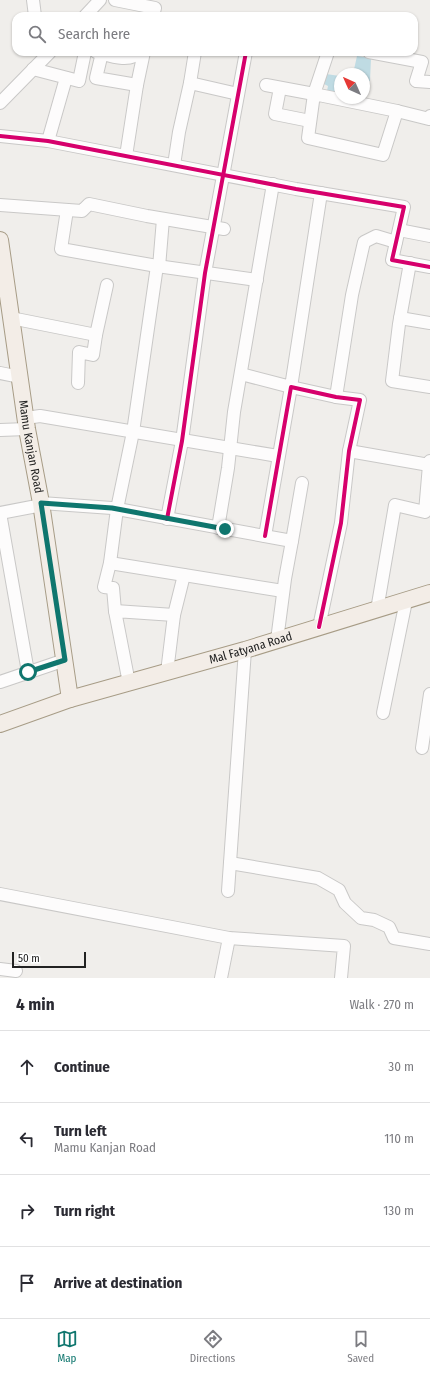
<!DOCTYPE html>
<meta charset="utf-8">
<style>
:root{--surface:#fff;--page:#f2f2f3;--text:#2b2b33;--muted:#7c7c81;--line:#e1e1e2;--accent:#0f766e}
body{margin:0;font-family:"Fira Sans Condensed",sans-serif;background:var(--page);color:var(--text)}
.compass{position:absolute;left:334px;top:68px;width:36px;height:36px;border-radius:50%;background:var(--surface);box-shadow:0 1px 3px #0004;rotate:315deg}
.scale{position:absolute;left:12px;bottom:10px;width:74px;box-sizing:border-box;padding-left:4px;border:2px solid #222;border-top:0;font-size:11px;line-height:14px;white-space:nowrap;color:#222;-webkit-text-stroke:3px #fff;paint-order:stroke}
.stop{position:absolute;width:12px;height:12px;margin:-9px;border:3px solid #0f766e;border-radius:50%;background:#fff}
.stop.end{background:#0f766e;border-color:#fff;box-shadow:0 1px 4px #0008}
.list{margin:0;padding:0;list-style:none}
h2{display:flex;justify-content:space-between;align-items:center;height:52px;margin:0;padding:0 16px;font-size:17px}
h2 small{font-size:13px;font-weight:400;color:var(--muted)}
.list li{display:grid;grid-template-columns:26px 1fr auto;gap:12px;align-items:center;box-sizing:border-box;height:72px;padding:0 16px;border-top:1px solid var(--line)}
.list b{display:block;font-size:15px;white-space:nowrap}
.list p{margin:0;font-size:13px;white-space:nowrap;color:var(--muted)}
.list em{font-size:13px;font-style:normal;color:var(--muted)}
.icon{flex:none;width:22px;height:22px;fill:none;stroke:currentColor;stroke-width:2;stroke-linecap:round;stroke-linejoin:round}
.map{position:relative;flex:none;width:430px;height:978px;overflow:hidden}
.search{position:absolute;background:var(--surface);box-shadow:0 1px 3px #0004;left:12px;right:12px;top:12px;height:44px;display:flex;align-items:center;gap:10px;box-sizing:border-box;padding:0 14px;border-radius:12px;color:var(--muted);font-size:15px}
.sheet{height:340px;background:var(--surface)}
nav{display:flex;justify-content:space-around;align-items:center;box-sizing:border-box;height:56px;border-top:1px solid var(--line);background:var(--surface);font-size:11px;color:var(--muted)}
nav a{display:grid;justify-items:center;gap:2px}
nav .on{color:var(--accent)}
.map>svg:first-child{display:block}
.water{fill:#bfdbe3}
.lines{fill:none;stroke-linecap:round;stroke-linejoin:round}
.minor-casing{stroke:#c9c8c7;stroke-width:14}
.major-casing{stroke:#a79c86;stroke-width:18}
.minor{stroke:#fdfcfc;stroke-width:12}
.major{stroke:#f3ede7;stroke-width:16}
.cycleway-casing{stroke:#fff;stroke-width:6}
.cycleway{stroke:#d6006c;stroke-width:4}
.route{stroke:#0f766e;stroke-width:5}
.labels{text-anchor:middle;stroke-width:3;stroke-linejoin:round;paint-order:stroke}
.street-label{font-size:12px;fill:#222;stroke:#fff}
</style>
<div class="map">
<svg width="430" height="978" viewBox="0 0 430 978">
<rect width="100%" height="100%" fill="#f0eeeb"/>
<g class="water">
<polygon points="357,56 371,58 370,81 364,79 364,74 353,74"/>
<polygon points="326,74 340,76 340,98 327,91 328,86 322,83"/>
</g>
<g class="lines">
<defs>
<g id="minor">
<polyline points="33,0 35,16"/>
<polyline points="115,0 155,8 153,16"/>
<polyline points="85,16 100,0"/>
<path d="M96,52C108,55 130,64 139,52"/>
<polyline points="369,52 422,62 416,81 430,82"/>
<polyline points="102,53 96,78 137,85"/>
<polyline points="33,69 79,81 85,52"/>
<polyline points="190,83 195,52"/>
<polyline points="266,85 314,94 328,52"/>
<polyline points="280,88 275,114 310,121"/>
<polygon points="314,94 397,111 383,155 308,138"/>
<polyline points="0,103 50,52"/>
<polyline points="397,111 429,119 430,116"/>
<polyline points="0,136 48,141 296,189 404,207 392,260 430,267"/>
<polyline points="48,141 66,78"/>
<polyline points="126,156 137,85 144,52"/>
<polyline points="174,165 179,132 190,83 238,94"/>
<polyline points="0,205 82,211 89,204 147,216 224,229"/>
<polyline points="67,210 61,249 157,266 257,280"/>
<polyline points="399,230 430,236"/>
<polyline points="410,263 399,324 392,381 430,387"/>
<polyline points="159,267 163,219"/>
<polyline points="11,318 96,335 107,285"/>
<polyline points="400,318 430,323"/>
<polyline points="0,373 20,377"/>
<polyline points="241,374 291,387 321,193"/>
<polyline points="78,383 79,352 93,355 96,335"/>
<polyline points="336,397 352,295 364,242 376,236 396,242"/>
<polyline points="26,418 40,416 278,456"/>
<polyline points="0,430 27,429"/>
<polyline points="349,451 429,465 430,461"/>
<polyline points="41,503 112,508 292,541 302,483"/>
<polyline points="0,513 28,672"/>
<polyline points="0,513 42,505"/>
<polyline points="167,519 182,441 205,273 246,52"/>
<polyline points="218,528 228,468 234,412 273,184"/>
<polyline points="265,536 291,387 336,397 360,400 349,451 341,523 319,627"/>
<polyline points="110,563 283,591"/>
<polyline points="377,610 395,505 425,512 429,465"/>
<polyline points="115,611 113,588 104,587 110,563 117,509 133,432 157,266"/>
<polyline points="277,640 285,579 292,541"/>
<polyline points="167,672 174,615 184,575"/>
<polyline points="0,682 65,660"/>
<polyline points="129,683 115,611 174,615"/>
<polyline points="383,713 406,601"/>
<polyline points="422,748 430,694"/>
<polyline points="230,863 318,878 339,890 345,903 361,918 374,920 389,927 394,938 430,944"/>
<polyline points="228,891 245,650"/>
<polyline points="0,894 229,938 344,946 341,978"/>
<polyline points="0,969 16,971"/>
<polyline points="221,978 229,938"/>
</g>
<g id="major">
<path id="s1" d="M0,240L27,429L41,503L70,699"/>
<path id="s2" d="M0,724L70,699L245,650L430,593"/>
</g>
</defs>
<use href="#minor" class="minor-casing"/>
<use href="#major" class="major-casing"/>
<use href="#minor" class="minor"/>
<use href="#major" class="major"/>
<defs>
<g id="cycleway">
<polyline points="0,136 48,141 296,189 404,207 392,260 430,267"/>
<polyline points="167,519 182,441 205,273 246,52"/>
<polyline points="265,536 291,387 336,397 360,400 349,451 341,523 319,627"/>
</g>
</defs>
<use href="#cycleway" class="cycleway-casing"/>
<use href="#cycleway" class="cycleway"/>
</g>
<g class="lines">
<polyline class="route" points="28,672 65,660 41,503 112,508 225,529"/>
</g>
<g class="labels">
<g class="street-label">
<text dy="4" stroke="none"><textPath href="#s1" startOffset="209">Mamu Kanjan Road</textPath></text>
<text dy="4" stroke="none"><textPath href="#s2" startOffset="262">Mal Fatyana Road</textPath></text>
</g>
</g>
</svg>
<svg class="compass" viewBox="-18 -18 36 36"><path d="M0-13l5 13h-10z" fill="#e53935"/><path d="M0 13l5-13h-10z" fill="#7c7c81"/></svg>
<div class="scale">50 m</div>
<div class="stop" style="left:28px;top:672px"></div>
<div class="stop end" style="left:225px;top:529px"></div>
<div class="search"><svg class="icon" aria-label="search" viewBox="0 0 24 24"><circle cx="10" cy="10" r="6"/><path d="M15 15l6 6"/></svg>Search here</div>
</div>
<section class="sheet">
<h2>4 min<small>Walk · 270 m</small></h2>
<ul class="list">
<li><svg class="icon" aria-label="ahead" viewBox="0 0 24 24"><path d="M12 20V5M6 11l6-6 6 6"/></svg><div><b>Continue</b></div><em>30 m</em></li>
<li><svg class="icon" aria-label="left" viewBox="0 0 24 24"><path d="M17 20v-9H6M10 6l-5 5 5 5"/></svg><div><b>Turn left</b><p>Mamu Kanjan Road</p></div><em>110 m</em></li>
<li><svg class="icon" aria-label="right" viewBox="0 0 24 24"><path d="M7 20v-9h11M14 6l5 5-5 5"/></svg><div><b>Turn right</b></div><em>130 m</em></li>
<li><svg class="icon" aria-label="arrive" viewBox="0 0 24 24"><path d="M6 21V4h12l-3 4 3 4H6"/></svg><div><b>Arrive at destination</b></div></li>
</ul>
</section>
<nav>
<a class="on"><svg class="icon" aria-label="map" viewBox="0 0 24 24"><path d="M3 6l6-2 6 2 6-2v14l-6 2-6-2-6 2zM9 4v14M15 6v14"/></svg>Map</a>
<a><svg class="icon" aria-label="directions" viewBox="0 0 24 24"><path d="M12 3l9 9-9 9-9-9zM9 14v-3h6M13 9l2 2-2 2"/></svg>Directions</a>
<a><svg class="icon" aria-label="saved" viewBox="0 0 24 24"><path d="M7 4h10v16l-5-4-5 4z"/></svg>Saved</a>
</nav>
